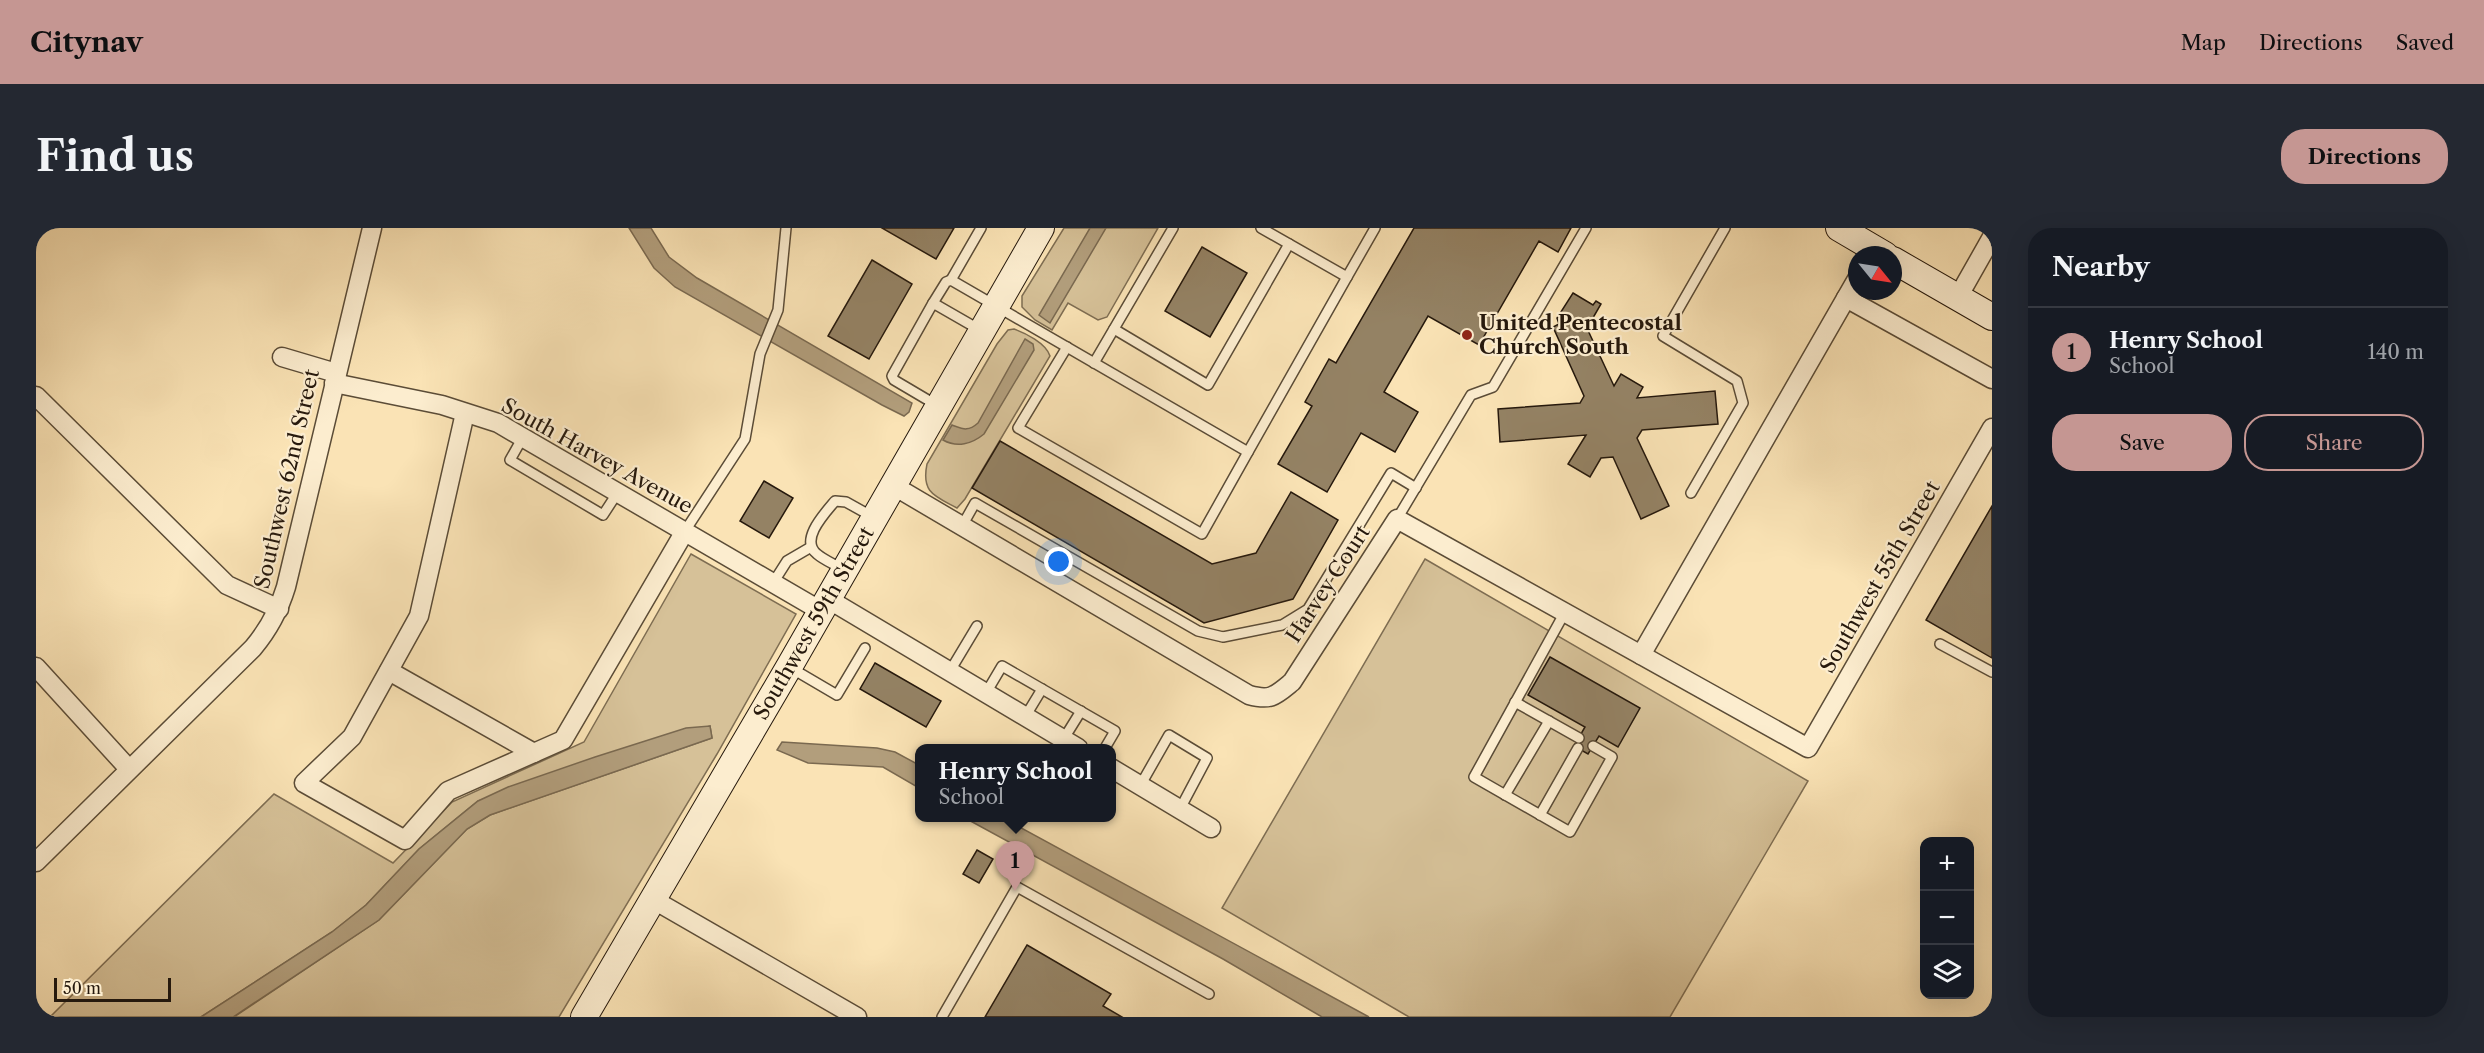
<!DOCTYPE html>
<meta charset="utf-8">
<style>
:root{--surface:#171b24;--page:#242831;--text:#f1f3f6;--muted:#9ea1a6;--line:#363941;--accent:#c59692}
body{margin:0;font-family:"Libre Caslon Text",serif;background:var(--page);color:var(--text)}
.controls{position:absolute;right:18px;bottom:18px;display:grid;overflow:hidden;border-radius:12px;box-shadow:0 6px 24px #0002}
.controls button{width:54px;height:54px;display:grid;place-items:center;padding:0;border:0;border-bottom:2px solid var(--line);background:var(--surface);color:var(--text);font:30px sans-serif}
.compass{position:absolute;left:1812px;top:18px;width:54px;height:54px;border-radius:50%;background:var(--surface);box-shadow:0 6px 24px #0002;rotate:120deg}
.scale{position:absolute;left:18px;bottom:15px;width:117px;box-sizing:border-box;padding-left:6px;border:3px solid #26190d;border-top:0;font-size:16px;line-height:21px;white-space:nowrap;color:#26190d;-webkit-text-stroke:4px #fcedcf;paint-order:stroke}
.you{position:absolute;left:1023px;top:334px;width:21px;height:21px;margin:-15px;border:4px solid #fff;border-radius:50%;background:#1a73e8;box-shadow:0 0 0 9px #1a73e833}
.badge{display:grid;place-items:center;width:39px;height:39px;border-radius:50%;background:var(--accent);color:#111;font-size:20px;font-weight:700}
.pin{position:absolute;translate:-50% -50px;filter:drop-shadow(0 2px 3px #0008)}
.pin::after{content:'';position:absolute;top:32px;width:21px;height:18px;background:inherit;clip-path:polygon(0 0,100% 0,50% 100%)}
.popup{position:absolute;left:879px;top:516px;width:201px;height:78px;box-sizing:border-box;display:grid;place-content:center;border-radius:12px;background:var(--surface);filter:drop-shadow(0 2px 4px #0005);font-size:20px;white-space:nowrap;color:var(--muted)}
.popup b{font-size:22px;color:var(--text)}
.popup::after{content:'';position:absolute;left:50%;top:100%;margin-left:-12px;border:12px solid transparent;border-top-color:var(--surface)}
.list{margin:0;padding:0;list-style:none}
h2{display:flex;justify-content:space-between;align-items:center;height:78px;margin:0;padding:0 24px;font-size:26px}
h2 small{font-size:20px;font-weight:400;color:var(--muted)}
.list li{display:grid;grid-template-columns:39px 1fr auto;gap:18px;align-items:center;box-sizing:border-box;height:90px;padding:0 24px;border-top:2px solid var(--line)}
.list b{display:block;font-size:22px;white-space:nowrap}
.list p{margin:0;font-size:20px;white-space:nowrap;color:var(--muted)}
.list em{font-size:20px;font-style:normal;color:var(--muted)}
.actions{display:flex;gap:12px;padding:18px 24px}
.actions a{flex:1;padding:14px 0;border:2px solid var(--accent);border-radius:24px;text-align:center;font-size:21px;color:var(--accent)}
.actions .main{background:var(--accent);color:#111}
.icon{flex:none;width:33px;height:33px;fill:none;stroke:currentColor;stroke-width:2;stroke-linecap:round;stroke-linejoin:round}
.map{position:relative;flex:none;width:1956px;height:789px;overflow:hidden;border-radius:24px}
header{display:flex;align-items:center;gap:36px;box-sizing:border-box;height:84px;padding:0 30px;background:var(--accent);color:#111}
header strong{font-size:28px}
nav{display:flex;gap:33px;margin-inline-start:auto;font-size:21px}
.intro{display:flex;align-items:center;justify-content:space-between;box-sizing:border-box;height:144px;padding:0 36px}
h1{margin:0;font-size:42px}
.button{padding:15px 27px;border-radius:24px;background:var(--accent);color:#111;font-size:21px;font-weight:700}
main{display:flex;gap:36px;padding:0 36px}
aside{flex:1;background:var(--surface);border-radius:24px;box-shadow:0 6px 24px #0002}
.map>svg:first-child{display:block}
.green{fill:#d6c198;stroke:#7e6d52;stroke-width:1.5}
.water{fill:#b29e7c;stroke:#7a6950;stroke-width:1.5}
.building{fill:#948264;stroke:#26190d;stroke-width:1.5}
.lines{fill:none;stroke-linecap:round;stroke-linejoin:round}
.lane-casing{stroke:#5b4c37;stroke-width:12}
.street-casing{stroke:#5b4c37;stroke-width:21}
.secondary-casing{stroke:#26190d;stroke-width:28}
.lane{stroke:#fcedcf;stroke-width:9}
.street{stroke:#fcedcf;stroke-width:18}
.secondary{stroke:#fcedcf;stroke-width:26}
.poi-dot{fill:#8f2418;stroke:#fcedcf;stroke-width:2}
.labels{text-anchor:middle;stroke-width:4.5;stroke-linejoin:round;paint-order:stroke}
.poi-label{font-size:21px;font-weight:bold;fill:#26190d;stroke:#fcedcf;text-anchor:start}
.street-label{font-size:21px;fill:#26190d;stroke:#fcedcf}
</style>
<header>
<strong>Citynav</strong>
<nav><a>Map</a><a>Directions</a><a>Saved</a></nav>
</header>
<div class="intro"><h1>Find us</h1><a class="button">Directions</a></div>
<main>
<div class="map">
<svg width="1956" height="789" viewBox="0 0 1956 789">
<rect width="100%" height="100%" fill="#fae3b5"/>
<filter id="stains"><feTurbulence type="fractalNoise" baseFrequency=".00333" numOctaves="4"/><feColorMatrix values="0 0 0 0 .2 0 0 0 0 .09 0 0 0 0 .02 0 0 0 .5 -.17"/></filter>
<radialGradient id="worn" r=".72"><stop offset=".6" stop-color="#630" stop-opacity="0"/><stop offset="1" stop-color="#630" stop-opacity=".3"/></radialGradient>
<g class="green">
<polygon points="1028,0 1122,0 1071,89 1062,92 1032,75 1016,102 999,92 986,79 986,68"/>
<path d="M978,101C989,105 1010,115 1014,128L929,271L921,280C899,268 885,265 891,236L961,116L972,102Z"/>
<polygon points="655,326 760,386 681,526 523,789 198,789 343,692 431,601 454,587 676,510 674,498 442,573 383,621 330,677 296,704 165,789 14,789 238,566 357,635 416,574 548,514"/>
<polygon points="1389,331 1772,553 1634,789 1373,789 1186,680"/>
</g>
<g class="water">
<polygon points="593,0 615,0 633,29 661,50 876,175 873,184 868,188 846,177 639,59 618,40"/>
<polygon points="1054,0 1070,0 1014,95 1003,87"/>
<path d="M989,111L997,116L998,122L948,206C936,216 921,220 907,212L916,197C927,201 932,204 942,195Z"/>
<polygon points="674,498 676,510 454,587 431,601 343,692 197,789 165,789 296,704 330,677 383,621 442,573 472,559 559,529 650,500"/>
<polygon points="746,514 841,520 859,524 883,537 883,560 847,539 772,535 741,522"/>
<polygon points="929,590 967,590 1333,789 1286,789 1187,731"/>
</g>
<g class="building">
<polygon points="846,0 918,0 900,31"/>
<polygon points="1378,0 1535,0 1522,24 1503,13 1443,117 1392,88 1348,164 1382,184 1359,224 1325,205 1291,264 1242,236 1276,178 1269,174 1293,131 1300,135"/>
<polygon points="1166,19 1211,45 1174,109 1129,83"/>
<polygon points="836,32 876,56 833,131 792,108"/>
<polygon points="1537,65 1557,77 1560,73 1565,76 1554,95 1549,96 1578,158 1585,146 1607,159 1601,170 1679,163 1682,196 1606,202 1601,210 1633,278 1605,291 1577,229 1565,230 1554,249 1532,236 1550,207 1464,214 1462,181 1544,175 1548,168 1517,99 1523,96 1521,90"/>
<polygon points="964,213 1176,336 1220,325 1255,264 1302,292 1257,371 1168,395 936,260"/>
<polygon points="728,253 757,270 733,310 704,293"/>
<polygon points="1956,278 1956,430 1890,392"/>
<polygon points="1514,429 1604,480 1582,519 1563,508 1552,526 1538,518 1549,499 1492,467"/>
<polygon points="839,435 905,473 890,499 824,461"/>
<polygon points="941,622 957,631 943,655 927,646"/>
<polygon points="991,717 1075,766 1067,778 1086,789 949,789"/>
</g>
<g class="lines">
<defs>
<g id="lane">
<polyline points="1225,0 1311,49 1339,0"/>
<polyline points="915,52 945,0"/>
<polyline points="897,75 910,54 915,52 1212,224 1311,49"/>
<polyline points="1078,101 1172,157 1253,16"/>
<polyline points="1031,119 982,200 1166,306 1212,224"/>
<polyline points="1058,135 1137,0"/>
<polyline points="902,178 858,152 856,148 897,75 944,102"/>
<polyline points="487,209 474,232 567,287 582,264"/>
<polyline points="1655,265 1707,175 1701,153 1627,108 1689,0"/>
<polyline points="1361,291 1435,167 1457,159 1550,0"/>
<polyline points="926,298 939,275 1162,403 1187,409 1246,397 1272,381 1355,245 1380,260"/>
<polyline points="649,303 709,211 724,126 742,82 750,0"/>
<path d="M806,341C798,336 788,332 781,326C763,312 789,285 799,273L810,274L837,289"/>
<polyline points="737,355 751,333 775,319"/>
<polyline points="1529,384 1438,549 1534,604 1576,529 1557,518"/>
<polyline points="1904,416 1956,444"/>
<polyline points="755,440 801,467 829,420"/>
<polyline points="914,443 941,398"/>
<polyline points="950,465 966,438 1079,503 1069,520"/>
<polyline points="1479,474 1543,510"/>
<polyline points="989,489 1006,461"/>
<polyline points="1027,512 1045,483"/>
<polyline points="1104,558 1133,507 1171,530 1144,581"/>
<polyline points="1469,567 1513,493"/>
<polyline points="1504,587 1542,520"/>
<polyline points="906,789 981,659 1173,766"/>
</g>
<g id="street">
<polyline points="1922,69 1956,9"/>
<polyline points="1810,70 1956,151"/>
<polyline points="246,129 300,145"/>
<polyline points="298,155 406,177 462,195 785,383"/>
<polyline points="0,168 191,357 243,381"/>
<polyline points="429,185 383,388 316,509 268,555 369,612 412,563 527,512 649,303"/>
<path d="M858,258L1213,467C1235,473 1239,468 1256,454L1361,291L1772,520L1956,200"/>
<polyline points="792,371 1042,520"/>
<polyline points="1605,427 1821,51"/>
<polyline points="0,439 93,541"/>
<polyline points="353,443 498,525"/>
<polyline points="1075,540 1175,600"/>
<path d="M0,634L217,420C233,401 243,382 250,359L336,0"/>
<polyline points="618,672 821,789"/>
</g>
<g id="secondary">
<polyline points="1803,0 1849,27"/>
<polyline points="1857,32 1956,89"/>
<path id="s1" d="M548,789L753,439L1005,0"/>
</g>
</defs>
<use href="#lane" class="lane-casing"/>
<use href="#street" class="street-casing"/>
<use href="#secondary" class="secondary-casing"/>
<use href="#lane" class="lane"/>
<use href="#street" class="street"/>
<use href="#secondary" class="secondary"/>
</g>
<circle class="poi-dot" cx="1431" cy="107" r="6"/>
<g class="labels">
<g class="poi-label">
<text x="1443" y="102">United Pentecostal<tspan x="1443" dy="24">Church South</tspan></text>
</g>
<g class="street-label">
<text transform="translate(561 228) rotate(29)" y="7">South Harvey Avenue</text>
<text transform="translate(251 251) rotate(-77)" y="7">Southwest 62nd Street</text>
<text transform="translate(1844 349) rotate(-60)" y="7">Southwest 55th Street</text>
<text transform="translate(1292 356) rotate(-57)" y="7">Harvey Court</text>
<text dy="7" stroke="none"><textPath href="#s1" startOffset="456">Southwest 59th Street</textPath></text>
</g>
</g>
<rect width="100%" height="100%" filter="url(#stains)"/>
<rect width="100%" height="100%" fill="url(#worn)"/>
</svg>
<div class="controls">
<button>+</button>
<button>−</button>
<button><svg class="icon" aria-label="layers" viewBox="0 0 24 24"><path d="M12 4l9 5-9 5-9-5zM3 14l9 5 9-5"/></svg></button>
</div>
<svg class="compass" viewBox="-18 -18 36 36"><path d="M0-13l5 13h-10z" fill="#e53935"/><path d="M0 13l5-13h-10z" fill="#9ea1a6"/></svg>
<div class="scale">50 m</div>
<div class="you"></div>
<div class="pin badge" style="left:979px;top:663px">1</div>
<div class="popup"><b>Henry School</b>School</div>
</div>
<aside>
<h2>Nearby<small></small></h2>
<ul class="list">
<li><span class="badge">1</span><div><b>Henry School</b><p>School</p></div><em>140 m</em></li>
</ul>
<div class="actions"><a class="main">Save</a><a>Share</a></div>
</aside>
</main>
